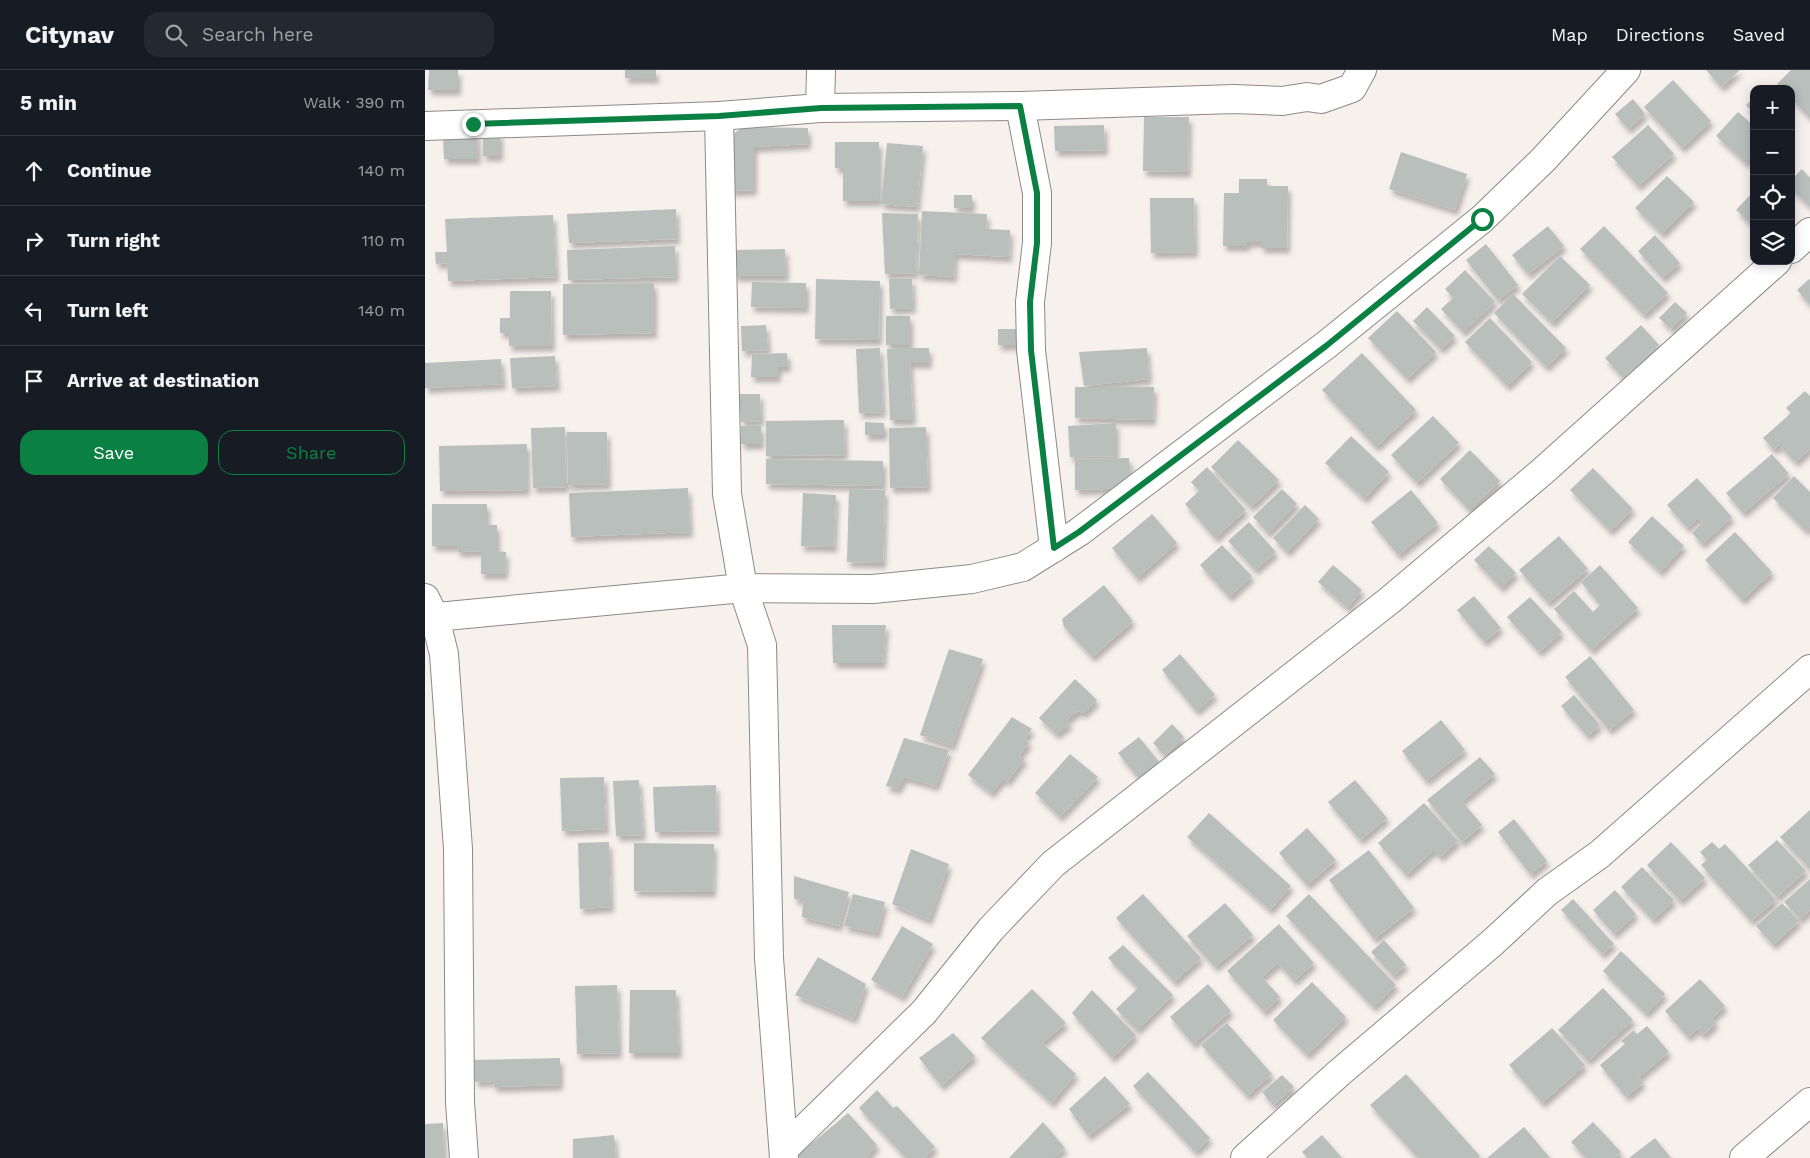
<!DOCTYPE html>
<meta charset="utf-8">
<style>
:root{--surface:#171b24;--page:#242831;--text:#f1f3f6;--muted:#9ea1a6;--line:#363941;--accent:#0b8043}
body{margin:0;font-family:"Work Sans",sans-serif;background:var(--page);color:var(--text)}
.controls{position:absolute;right:15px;top:15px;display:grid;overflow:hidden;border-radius:10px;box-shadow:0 2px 12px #0003}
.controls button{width:45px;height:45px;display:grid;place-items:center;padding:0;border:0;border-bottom:1px solid var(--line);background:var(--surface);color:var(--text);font:25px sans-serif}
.stop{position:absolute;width:15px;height:15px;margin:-11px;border:4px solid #0b8043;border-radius:50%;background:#fff}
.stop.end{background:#0b8043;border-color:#fff;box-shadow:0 1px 5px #0008}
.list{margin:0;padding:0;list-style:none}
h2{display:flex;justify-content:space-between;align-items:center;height:65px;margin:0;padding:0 20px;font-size:21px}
h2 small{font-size:16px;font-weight:400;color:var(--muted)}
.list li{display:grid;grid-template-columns:32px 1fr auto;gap:15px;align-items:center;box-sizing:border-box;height:70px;padding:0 20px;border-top:1px solid var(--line)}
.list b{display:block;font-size:19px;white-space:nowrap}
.list em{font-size:16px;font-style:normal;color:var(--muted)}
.actions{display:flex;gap:10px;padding:15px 20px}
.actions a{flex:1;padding:11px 0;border:1px solid var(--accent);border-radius:15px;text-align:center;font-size:18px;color:var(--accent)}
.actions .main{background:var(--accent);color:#fff}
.icon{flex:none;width:28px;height:28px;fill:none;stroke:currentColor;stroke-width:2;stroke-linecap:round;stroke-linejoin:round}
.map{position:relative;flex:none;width:1385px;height:1088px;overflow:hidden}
header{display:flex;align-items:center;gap:30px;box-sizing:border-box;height:70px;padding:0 25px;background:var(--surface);border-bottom:1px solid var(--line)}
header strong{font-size:24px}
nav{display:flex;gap:28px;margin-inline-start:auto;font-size:18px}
.search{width:350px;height:45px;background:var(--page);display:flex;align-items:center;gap:12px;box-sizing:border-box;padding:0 18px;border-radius:15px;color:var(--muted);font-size:19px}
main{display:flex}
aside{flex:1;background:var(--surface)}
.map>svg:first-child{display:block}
.building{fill:#b9bfbd;filter:url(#shadow)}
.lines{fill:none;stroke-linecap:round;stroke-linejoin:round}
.minor-casing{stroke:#8e8987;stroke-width:30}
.minor{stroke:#fff;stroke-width:28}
.route{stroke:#0b8043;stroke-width:6}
</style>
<header>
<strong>Citynav</strong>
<div class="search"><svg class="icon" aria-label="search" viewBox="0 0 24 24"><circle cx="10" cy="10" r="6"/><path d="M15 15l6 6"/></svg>Search here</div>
<nav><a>Map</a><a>Directions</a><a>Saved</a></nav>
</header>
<main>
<aside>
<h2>5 min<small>Walk · 390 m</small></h2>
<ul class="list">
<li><svg class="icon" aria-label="ahead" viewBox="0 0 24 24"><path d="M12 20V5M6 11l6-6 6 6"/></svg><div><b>Continue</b></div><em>140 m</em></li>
<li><svg class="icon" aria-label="right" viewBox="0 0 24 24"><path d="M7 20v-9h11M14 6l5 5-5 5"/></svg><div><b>Turn right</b></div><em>110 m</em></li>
<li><svg class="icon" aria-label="left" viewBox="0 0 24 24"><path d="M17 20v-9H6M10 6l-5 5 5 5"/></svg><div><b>Turn left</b></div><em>140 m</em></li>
<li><svg class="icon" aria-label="arrive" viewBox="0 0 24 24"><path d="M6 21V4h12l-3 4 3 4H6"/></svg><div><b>Arrive at destination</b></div></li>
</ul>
<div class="actions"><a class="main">Save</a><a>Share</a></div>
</aside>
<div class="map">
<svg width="1385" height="1088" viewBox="0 0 1385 1088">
<defs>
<filter id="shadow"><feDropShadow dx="3" dy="5.5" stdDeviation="2.5" flood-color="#0004"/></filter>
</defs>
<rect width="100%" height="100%" fill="#f7f1ee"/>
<g class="building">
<polygon points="4,0 33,0 33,20 3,20"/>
<rect x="200" y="0" width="31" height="8"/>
<polygon points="1281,0 1315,0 1296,17"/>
<polygon points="1366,0 1385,0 1385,48 1366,28 1366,19 1357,19 1352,14"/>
<polygon points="1248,10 1286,51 1257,78 1219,37"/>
<polygon points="1329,28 1329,44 1321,35"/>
<polygon points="1208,29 1220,44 1203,59 1190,44"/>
<polygon points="1313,42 1329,56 1329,85 1321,93 1291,66"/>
<polygon points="719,47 764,47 763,102 718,101"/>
<polygon points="679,55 680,80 630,81 629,56"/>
<polygon points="1223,55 1249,84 1213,116 1187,87"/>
<polygon points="318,57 383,58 383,74 329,77 329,120 305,121 305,66"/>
<polygon points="52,62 53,89 19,89 18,63"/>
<rect x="58" y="63" width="17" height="23"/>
<polygon points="410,72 454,72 454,131 418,131 418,98 410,98"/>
<polygon points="462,73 498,76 492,137 456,134"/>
<polygon points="976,82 1042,104 1030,140 964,119"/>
<polygon points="1377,99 1385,108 1385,137 1366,118 1366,110"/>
<polygon points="1242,106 1269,132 1237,164 1210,138"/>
<polygon points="814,109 842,109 842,116 863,116 862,178 836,178 836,172 822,172 822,176 798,176 799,123 814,123"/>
<polygon points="1329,121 1329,156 1311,140"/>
<rect x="529" y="125" width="18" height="13"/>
<polygon points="725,128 769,128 770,182 726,183"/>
<polygon points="251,139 252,169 144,173 142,144"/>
<polygon points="497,141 562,144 561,159 585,160 584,187 530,184 529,207 494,205"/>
<polygon points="457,143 493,144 491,203 460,204"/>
<polygon points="128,145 131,207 23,211 22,193 11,194 10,182 22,182 20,149"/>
<polygon points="1123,156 1139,176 1103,204 1087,185"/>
<polygon points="1179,156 1243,223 1219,245 1155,179"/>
<polygon points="1230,165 1255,193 1237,208 1213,181"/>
<polygon points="1061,174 1093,215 1073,230 1041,190"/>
<polygon points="250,176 251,207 143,210 142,180"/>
<polygon points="360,179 361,206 309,206 308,180"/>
<polygon points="1135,186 1165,215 1127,253 1097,224"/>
<polygon points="1040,200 1070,232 1038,262 1016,239 1028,228 1020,219"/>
<polygon points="391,209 455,211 454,270 390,269"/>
<polygon points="464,209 487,209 488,238 465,239"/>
<polygon points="1384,209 1385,210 1385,235 1372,220"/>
<polygon points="327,212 381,213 381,238 326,237"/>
<polygon points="229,213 229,263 138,265 138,214"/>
<polygon points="85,221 126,221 127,276 84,276 84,263 75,263 75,248 85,248"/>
<polygon points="1088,224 1141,278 1121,297 1069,243"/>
<polygon points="1250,232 1262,243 1246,259 1234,248"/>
<polygon points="1002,237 1030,266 1016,279 988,251"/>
<polygon points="972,241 1011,282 982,309 943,268"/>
<rect x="461" y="246" width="24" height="29"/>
<polygon points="1065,248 1107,292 1082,316 1040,272"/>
<polygon points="341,255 343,280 317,281 316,256"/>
<polygon points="1216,255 1234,275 1198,308 1180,288"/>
<rect x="573" y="259" width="25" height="16"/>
<polygon points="455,278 458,342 434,343 431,279"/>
<polygon points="475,278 504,278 504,293 485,293 488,350 465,350 462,279"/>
<polygon points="722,278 724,309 659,316 654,282"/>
<polygon points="362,283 363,297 353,297 353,307 326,307 327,284"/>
<polygon points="937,283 991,340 951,377 897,320"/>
<polygon points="130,286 132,316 87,318 85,288"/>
<polygon points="76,289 78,314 0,318 0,293"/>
<polygon points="650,317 729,317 728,350 650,348"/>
<polygon points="1380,321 1385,326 1385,379 1370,392 1354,375 1349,380 1338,368 1366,343 1361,338"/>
<polygon points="314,324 335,324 336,351 316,352"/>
<polygon points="1008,346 1034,373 992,413 966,385"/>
<polygon points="419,350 420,385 341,386 341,351"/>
<polygon points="440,352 459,353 459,365 440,365"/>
<polygon points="691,353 691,386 645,387 643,356"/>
<rect x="316" y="356" width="20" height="18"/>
<polygon points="140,357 141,417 108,418 106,358"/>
<polygon points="501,357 503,417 465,418 464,358"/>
<polygon points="142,362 182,362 183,414 143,415"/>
<polygon points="926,366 964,402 939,429 900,393"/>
<polygon points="813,370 854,410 826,437 786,397"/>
<polygon points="102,374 102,420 15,421 14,376"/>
<polygon points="1045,380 1075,411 1044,440 1015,409"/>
<polygon points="1347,384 1364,404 1318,443 1301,423"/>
<polygon points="704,388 707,418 650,420 650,389"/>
<polygon points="341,389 458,391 458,416 341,414"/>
<polygon points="782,397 821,440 790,468 760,434 774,421 766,412"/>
<polygon points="1168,398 1208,439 1185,461 1145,420"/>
<polygon points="1369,406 1385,422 1385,456 1381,461 1348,428"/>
<polygon points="1272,408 1307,447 1277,474 1267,463 1278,452 1273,448 1262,458 1242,435"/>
<polygon points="263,418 265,462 146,467 144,423"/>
<polygon points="424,419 460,420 458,493 422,492"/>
<polygon points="857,419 872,434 843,463 828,447"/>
<polygon points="986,420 1013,453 973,485 946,452"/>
<polygon points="378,423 411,425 409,477 376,476"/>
<polygon points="7,434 62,434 62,455 72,455 72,481 81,482 80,504 56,504 56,481 33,482 32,476 7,476"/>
<polygon points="880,435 894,449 862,482 848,468"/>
<polygon points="727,444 752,473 712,508 687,478"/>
<polygon points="1227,446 1259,476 1235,502 1203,472"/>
<polygon points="824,452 851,482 830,500 803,471"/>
<polygon points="1310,462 1347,502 1317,530 1280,490"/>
<polygon points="1134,466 1163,499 1123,533 1094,500"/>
<polygon points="797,475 827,506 804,527 775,495"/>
<polygon points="1064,476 1091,503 1076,518 1049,490"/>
<polygon points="908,495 937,520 922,538 893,512"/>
<polygon points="1175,495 1213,538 1166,580 1129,539 1149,521 1168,542 1175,535 1156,512"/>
<polygon points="679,515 708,551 667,587 639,557 637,549"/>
<polygon points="1049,526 1076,558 1059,572 1032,540"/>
<polygon points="1105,527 1137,562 1114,582 1082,547"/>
<polygon points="407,555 461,555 458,593 408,593"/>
<polygon points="524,579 558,589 527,676 495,665"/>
<polygon points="755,584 790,625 771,641 737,600"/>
<polygon points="1165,586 1209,640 1184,660 1140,607"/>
<polygon points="650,609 672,630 659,643 653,641 641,650 645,654 631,664 614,648"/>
<polygon points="1149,625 1175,655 1162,666 1136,636"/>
<polygon points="587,647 607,659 600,668 604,673 594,685 600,688 582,712 579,708 566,723 543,705"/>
<polygon points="1016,650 1040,680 1001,711 977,681"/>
<polygon points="747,654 759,667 740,686 728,673"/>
<polygon points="714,667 740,699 719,715 693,683"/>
<polygon points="479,668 524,680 511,716 479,707 473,719 461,716"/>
<polygon points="645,684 673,707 635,747 610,723"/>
<polygon points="1055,687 1070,704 1037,731 1057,755 1037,772 1002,730"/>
<polygon points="179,707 181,759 137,761 135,708"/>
<polygon points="214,710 218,765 191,766 188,711"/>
<polygon points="930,710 962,748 935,770 903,732"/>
<polygon points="291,715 292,761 230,762 228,717"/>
<polygon points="999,733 1033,771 1015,787 1009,780 981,805 953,773"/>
<polygon points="1385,740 1385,799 1355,767"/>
<polygon points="784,743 866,816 845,840 762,767"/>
<polygon points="1089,749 1122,791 1105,804 1073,762"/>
<polygon points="882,758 911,790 882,815 854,783"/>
<polygon points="1352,770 1381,801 1352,827 1323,795"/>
<polygon points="184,772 186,837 155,839 153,773"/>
<polygon points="1246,772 1280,808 1255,831 1222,795"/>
<polygon points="1287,772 1294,779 1300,774 1351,830 1326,851 1276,795 1282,790 1275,782"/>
<polygon points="209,773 289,774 288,822 209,821"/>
<polygon points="486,779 524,794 504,850 467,834"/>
<polygon points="944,780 989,838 949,869 904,810"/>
<polygon points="1217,797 1249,830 1228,850 1196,817"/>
<polygon points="369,806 424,822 414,856 377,847 378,830 369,829"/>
<polygon points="1385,809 1385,840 1375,849 1359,832"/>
<polygon points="1190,820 1211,844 1189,864 1168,840"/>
<polygon points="428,824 460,832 452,863 419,856"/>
<polygon points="718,824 776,888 749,912 691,848"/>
<polygon points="884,824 971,915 948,937 861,846"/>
<polygon points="1148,829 1189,874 1177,884 1136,840"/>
<polygon points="800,833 828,865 790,897 762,866"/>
<polygon points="1357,833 1374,851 1348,875 1331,856"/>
<polygon points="854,854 889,893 869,911 853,893 837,907 855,927 839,942 802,901"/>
<polygon points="477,856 508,874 477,927 446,910"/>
<polygon points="959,870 981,895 968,906 946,882"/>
<polygon points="698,875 748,925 712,960 691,939 713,918 683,888"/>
<polygon points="1196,881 1240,924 1221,944 1178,901"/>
<polygon points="393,887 441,914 429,949 370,925"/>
<polygon points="1275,909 1300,936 1287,948 1291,953 1278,965 1272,959 1263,967 1240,941"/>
<polygon points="887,912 921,947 882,985 848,950"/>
<polygon points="783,914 806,941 768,974 745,947"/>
<polygon points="192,915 194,983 152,984 150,916"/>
<polygon points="1178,918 1208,950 1163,991 1133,960"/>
<polygon points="607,919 641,953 617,973 651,1004 626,1033 556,968"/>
<polygon points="205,920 251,920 254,983 204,983"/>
<polygon points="667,920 711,965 687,988 647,943"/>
<polygon points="802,953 847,1004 822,1026 776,975"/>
<polygon points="1222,956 1244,982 1214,1007 1218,1013 1201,1027 1175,995 1200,974 1196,971 1209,960 1212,964"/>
<polygon points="1127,958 1160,995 1117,1033 1084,995"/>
<polygon points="528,963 550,986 516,1016 494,988"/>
<polygon points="135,988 135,1015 69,1017 68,1011 50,1012 49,990"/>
<polygon points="723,1002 785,1068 770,1082 708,1016"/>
<polygon points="981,1004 1055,1086 1053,1088 993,1088 945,1035"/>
<polygon points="857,1005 869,1017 848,1035 837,1022"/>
<polygon points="680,1006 705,1034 663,1066 644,1039"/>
<polygon points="452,1020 468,1038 472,1036 510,1077 500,1088 481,1088 434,1038"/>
<polygon points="423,1043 452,1075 441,1088 369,1088"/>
<polygon points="618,1052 640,1078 629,1088 584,1088"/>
<polygon points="1168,1052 1196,1082 1189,1088 1161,1088 1146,1072"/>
<polygon points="18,1053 19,1088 0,1088 0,1054"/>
<polygon points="1099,1057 1125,1088 1062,1088"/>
<polygon points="189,1065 191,1088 148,1088 148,1069"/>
<polygon points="897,1065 917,1088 882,1088 877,1082"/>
<polygon points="1230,1068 1246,1088 1204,1088"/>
</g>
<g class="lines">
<defs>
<g id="minor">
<polyline points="595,36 612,123 612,173 605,232 606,280 629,478"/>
<polyline points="395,38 396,0"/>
<polyline points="294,46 302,424 318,518 337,575 344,888 359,1088"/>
<polyline points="0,56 294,46 395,38 595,36 809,29 857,31 882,27 896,29 927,18 937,0"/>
<polyline points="1366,179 1385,162"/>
<polyline points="0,528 10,548 19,584 33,779 35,1032 39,1088"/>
<polyline points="0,548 318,518 448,519 547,509 598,497 654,462 901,275 1057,149 1118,90 1201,0"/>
<polyline points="359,1079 499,942 566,859 628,794 965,530 1118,401 1352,191"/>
<polyline points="820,1088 914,1003 1067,873 1122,822 1175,784 1385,599"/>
<polyline points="1319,1088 1385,1032"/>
</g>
</defs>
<use href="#minor" class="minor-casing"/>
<use href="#minor" class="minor"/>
</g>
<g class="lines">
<polyline class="route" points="48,54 294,46 396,38 595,36 612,123 612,173 605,232 606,280 629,478 654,462 901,276 1057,149"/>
</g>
</svg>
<div class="controls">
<button>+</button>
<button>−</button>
<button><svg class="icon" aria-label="locate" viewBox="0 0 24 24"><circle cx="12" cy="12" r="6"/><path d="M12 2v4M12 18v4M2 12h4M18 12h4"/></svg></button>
<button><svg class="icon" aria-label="layers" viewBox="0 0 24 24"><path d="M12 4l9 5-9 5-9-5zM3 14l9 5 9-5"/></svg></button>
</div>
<div class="stop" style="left:1057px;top:149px"></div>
<div class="stop end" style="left:48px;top:54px"></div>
</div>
</main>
